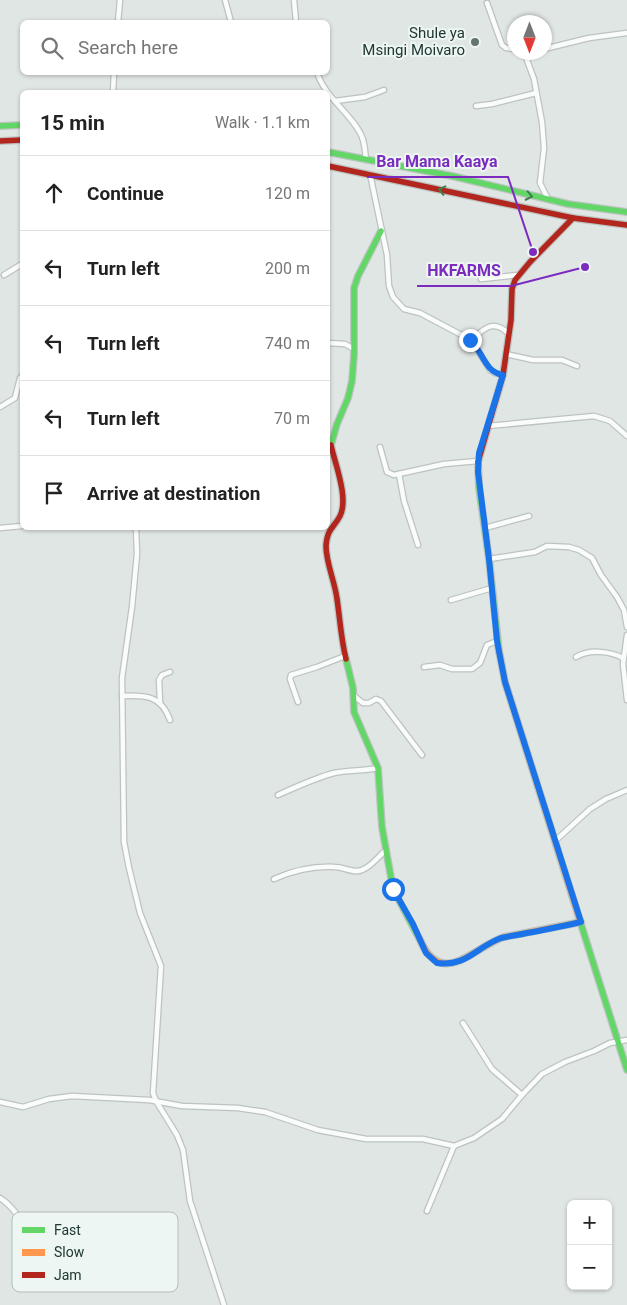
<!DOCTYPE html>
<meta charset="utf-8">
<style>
:root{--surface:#fff;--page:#f2f2f2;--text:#222;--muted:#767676;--line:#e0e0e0}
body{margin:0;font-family:Roboto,sans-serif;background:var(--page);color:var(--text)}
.controls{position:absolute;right:15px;bottom:15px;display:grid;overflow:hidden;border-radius:8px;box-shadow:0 1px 4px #0004}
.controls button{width:45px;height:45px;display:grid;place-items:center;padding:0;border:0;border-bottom:1px solid var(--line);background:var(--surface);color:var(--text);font:25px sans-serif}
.compass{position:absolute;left:507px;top:15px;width:45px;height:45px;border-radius:50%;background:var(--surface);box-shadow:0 1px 4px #0004;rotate:180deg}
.stop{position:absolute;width:15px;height:15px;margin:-11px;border:4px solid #1a73e8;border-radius:50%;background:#fff}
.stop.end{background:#1a73e8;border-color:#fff;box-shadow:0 1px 5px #0008}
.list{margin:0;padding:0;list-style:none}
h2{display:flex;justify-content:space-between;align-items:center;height:65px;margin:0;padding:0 20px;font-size:21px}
h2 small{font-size:16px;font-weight:400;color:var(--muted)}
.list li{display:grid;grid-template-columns:32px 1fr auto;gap:15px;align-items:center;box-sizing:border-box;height:75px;padding:0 20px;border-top:1px solid var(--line)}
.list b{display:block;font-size:19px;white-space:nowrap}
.list em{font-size:16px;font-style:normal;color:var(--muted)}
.icon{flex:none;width:28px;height:28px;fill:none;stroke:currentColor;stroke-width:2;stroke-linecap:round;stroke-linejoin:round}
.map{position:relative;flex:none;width:627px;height:1305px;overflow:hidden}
.search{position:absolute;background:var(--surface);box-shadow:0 1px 4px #0004;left:20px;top:20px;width:310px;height:55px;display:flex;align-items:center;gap:12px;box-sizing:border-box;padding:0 18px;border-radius:8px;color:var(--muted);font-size:19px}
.panel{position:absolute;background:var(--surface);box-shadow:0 1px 4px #0004;left:20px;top:90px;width:310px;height:440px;border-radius:8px}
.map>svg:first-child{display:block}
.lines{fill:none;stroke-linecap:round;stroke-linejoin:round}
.street-casing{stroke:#bdc3c1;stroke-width:7}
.fast-casing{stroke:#bcc4c1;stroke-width:8}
.slow-casing{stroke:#bcc4c1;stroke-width:8}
.jam-casing{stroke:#bcc4c1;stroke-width:8}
.street{stroke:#fafbfb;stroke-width:4.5}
.fast{stroke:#63d668;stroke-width:5.5}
.slow{stroke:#ff974d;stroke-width:5.5}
.jam{stroke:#b3261e;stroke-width:5.5}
.oneway{stroke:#3e7f4b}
.route{stroke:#1a73e8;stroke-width:6}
.poi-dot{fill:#637471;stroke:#edf6f2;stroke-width:2}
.labels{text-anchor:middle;stroke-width:4;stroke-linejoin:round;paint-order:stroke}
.poi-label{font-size:15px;fill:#203733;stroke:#edf6f2;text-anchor:end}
.key{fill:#edf6f2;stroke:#b0bdb9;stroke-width:1}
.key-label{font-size:14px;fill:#203733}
.leader{fill:none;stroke:#7b2cbf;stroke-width:2}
.callout-dot{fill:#7b2cbf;stroke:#edf6f2;stroke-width:2}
.callout-label{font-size:16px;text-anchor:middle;font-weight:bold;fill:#7b2cbf;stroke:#edf6f2;stroke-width:4;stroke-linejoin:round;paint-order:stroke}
</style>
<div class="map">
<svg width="627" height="1305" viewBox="0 0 627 1305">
<rect width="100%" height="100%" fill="#e0e6e4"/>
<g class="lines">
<defs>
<g id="street">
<polyline points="225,0 231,22"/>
<polyline points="294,0 296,22"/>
<polyline points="487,3 502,45 506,48 514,49"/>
<polyline points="118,22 120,0"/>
<polyline points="544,49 589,38 627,33"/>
<polyline points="524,52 534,79 542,122 544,148 540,183 548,199"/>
<path d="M317,72C324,97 354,116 362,137C365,144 365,152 366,160"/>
<polyline points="113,92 114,72"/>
<polyline points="335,101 365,97 384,90"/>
<polyline points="476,106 492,104 536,93"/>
<polyline points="370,174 387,255 389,286 393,297 404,309 420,313 471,340 490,370 495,373 503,375"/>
<polyline points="4,275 22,264"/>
<polyline points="481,279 518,275"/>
<path d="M471,340C484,329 493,318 509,334"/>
<polyline points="328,343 345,344 354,349"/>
<polyline points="506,354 533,360 562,360 577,366"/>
<polyline points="0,407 15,398 20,378 22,376"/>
<polyline points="488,426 594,416 610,421 627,436"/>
<polyline points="380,447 387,472 394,475 444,464 478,461"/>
<polyline points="399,474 404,501 418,545"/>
<polyline points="0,528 22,526"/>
<polyline points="136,528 137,554 132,607 122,678 124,842 129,868 140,913 161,966 153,1093 156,1101 177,1135 183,1150 190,1201 224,1305"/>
<polyline points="485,528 529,516"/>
<polyline points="489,559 535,552 547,546 569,547 579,550 592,558 601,575 617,597 624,610 627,627"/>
<polyline points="451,600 492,588"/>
<polyline points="627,635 623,664 627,700"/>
<path d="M576,657C589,649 610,651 623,658"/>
<polyline points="424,667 440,665 452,669 472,669 480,663 487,645 497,641"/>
<polyline points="353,695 363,703 369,703 376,699 381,701 422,755"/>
<path d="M122,696C145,695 161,695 170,720"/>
<polyline points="160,702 159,680 162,675 170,672"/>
<polyline points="298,702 290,679 291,675 317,667 345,656"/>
<path d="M278,795C296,787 315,778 334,773C349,770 363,771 378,768"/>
<polyline points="555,841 590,809 606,799 627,790"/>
<path d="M274,879C292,871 315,866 335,867C344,867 354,874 362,870C371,867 379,856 386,850"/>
<polyline points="463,1023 492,1069 522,1095"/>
<polyline points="0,1102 23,1107 49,1099 72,1096 149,1100 182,1106 238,1108 265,1112 318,1130 366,1139 423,1139 454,1146 474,1138 502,1119 522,1095 542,1074 565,1062 594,1051 610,1043 627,1040"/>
<path d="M0,1198C28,1216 17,1240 62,1231"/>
<polyline points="427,1211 454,1146"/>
</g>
<g id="fast">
<polyline points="0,126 22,125"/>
<polyline points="328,152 452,176 568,204 627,212"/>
<polyline points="331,445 337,424 348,398 352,381 354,355 354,288 358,276 381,231"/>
<polyline points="478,462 479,488 489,559 499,651"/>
<polyline points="346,659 353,688 354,712 378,768 382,827 393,889 420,940"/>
<polyline points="580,921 627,1070"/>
</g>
<g id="slow">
<polyline points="499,651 505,682 580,921"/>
<path d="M420,940C442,989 472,948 504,937L581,922"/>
</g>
<g id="jam">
<polyline points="0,141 22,140"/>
<polyline points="328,166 573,218 627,225"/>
<path d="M331,445C335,464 349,498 340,516C333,529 327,529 326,546C326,563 335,582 337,599C340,619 341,639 346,659"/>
<polyline points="478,462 503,375 511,320 512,289 515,280 530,262 573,218"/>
</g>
</defs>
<use href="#street" class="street-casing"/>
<use href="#fast" class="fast-casing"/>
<use href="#slow" class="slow-casing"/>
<use href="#jam" class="jam-casing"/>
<use href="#street" class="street"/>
<use href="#fast" class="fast"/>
<use href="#slow" class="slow"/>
<use href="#jam" class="jam"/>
</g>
<defs><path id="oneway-chevron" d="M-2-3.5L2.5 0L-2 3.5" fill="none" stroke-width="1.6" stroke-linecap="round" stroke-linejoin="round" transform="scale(1.25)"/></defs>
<g class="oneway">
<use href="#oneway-chevron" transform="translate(442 190) rotate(-167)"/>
<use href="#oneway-chevron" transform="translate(529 196) rotate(12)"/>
</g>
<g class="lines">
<path class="route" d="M393,889L413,924L426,953L437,963C467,967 476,947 501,938C509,936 519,935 527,933C545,930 563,926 581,922L505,682L497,641L489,559L478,472L479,453L503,375C484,372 483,351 470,340"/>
</g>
<circle class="poi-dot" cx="475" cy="42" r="5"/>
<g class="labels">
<g class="poi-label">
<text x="465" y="38">Shule ya<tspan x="465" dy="17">Msingi Moivaro</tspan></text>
</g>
</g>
<rect x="12" y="1212" width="166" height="80" rx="8" class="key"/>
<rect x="22" y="1227" width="23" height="6" fill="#63d668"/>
<rect x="22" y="1249" width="23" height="7" fill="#ff974d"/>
<rect x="22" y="1272" width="23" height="6" fill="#b3261e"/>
<g class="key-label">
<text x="54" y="1235">Fast</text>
<text x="54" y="1257">Slow</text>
<text x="54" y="1280">Jam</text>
</g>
<path class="leader" d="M533 252L508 177H367M585 267L511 286H417"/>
<g class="callout-dot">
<circle cx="533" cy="252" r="5"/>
<circle cx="585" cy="267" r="5"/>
</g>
<g class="callout-label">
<text x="437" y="167">Bar Mama Kaaya</text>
<text x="464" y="276">HKFARMS</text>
</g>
</svg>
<div class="controls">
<button>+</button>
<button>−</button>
</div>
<svg class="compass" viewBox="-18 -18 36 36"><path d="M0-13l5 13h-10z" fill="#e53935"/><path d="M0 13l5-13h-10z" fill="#767676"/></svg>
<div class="stop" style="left:393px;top:889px"></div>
<div class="stop end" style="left:470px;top:340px"></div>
<div class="search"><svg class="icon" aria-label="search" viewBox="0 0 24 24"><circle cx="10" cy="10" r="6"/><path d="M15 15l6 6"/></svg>Search here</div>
<section class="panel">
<h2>15 min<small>Walk · 1.1 km</small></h2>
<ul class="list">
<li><svg class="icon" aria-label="ahead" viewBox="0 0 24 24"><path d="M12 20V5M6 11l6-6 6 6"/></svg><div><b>Continue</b></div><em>120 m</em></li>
<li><svg class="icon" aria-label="left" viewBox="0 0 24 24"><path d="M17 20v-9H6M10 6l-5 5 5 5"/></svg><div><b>Turn left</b></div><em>200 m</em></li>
<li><svg class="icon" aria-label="left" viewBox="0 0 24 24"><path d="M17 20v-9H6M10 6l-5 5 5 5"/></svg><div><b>Turn left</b></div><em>740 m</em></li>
<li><svg class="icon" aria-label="left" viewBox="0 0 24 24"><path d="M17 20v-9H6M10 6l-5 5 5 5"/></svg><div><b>Turn left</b></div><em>70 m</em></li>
<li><svg class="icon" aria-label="arrive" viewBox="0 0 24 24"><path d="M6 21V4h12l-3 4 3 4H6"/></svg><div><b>Arrive at destination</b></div></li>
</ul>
</section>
</div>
